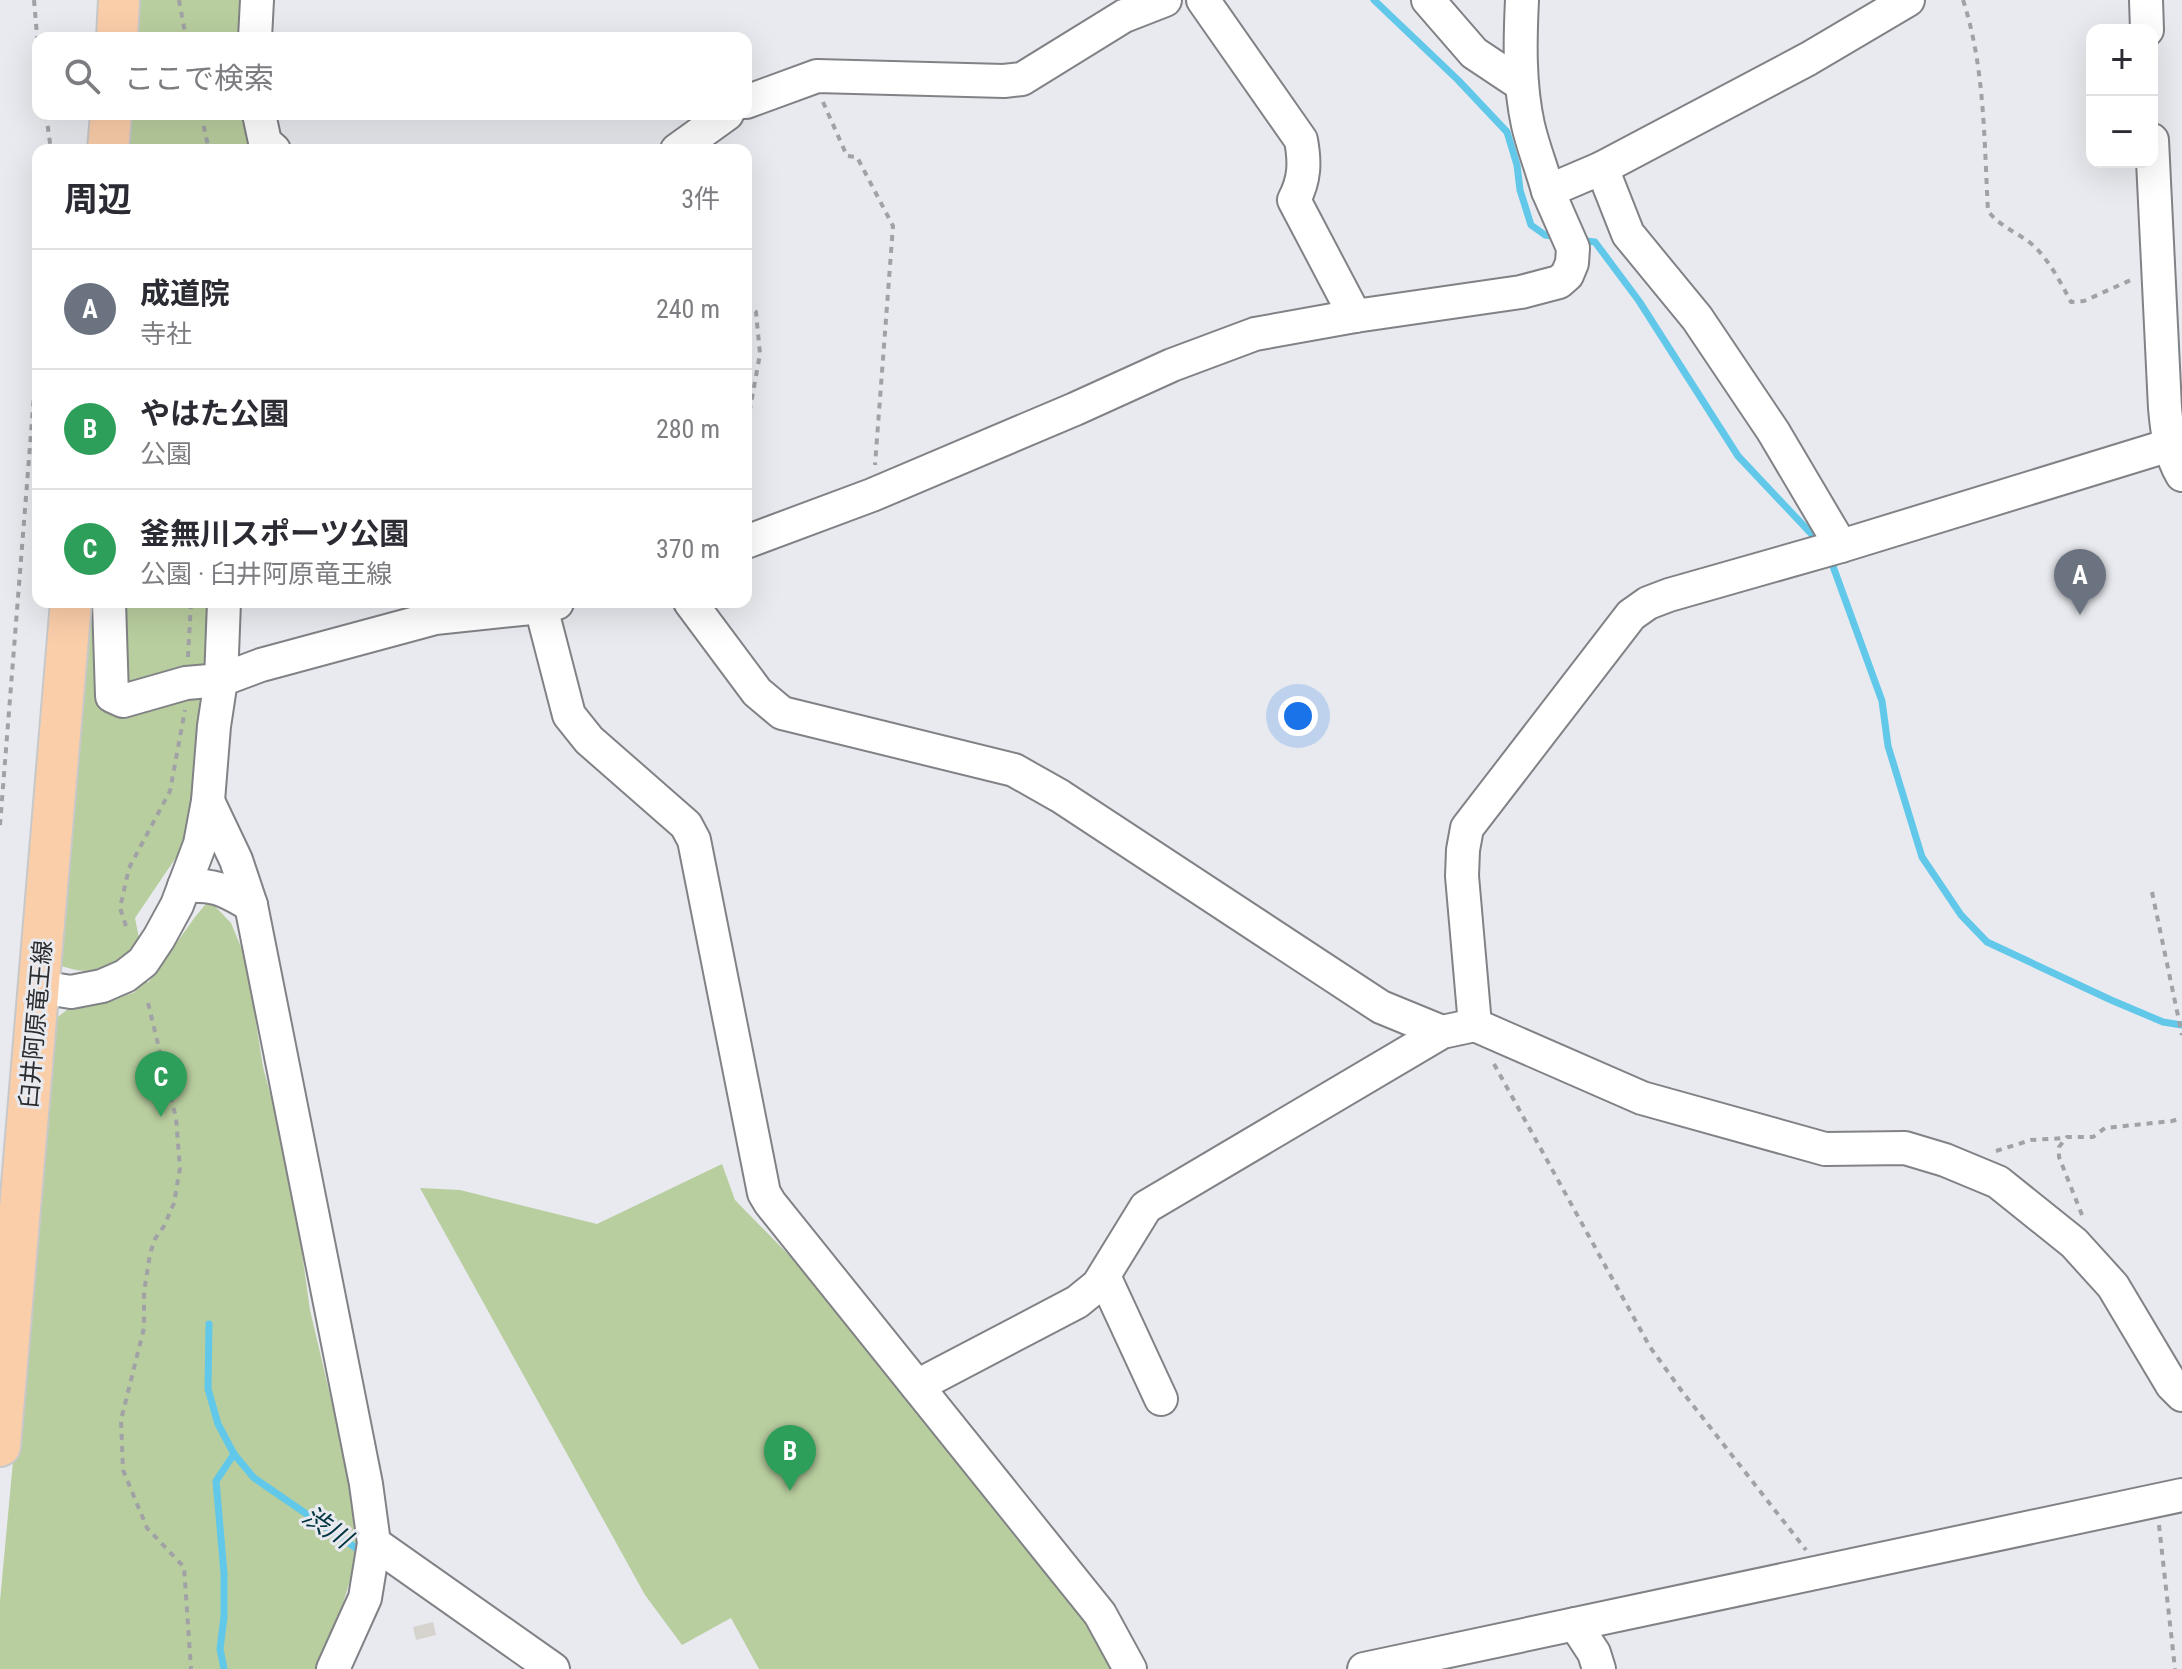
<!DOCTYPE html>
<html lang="ja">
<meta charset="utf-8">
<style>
:root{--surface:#fff;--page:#f2f2f3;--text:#2b2b33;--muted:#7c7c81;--line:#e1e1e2;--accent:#6c61db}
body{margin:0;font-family:"Roboto Condensed","Noto Sans JP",sans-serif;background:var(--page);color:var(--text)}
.controls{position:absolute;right:24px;top:24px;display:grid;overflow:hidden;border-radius:16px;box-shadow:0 8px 32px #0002}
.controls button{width:72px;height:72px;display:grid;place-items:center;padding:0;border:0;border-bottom:2px solid var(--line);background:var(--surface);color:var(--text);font:40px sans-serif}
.you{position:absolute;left:1298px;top:716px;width:28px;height:28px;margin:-20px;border:6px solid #fff;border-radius:50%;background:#1a73e8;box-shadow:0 0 0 12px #1a73e833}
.badge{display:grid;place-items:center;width:52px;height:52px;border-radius:50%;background:var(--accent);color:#fff;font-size:26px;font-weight:700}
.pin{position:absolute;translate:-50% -66px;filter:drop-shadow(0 2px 4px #0008)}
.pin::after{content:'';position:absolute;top:42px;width:28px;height:24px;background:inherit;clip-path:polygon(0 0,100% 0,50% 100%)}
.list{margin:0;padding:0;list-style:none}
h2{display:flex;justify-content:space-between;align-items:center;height:104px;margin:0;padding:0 32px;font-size:34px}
h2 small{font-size:26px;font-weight:400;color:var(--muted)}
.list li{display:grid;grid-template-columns:52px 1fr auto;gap:24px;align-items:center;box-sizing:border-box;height:120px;padding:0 32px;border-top:2px solid var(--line)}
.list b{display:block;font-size:30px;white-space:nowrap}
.list p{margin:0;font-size:26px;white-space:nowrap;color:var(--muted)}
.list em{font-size:26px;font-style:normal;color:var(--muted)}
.icon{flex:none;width:44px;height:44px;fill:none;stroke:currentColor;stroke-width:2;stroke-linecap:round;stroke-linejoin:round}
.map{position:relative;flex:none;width:2182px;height:1669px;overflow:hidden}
.search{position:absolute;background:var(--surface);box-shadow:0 8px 32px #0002;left:32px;top:32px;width:720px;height:88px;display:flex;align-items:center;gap:20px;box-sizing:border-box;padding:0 28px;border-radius:16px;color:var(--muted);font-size:30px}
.panel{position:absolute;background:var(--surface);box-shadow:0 8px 32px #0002;left:32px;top:144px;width:720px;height:464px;border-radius:16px}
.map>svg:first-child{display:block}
.green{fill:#b9ce9f}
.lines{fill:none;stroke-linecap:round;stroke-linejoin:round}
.stream{stroke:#61c8ea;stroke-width:7}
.building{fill:#d6d2ce}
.minor-casing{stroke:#818286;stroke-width:36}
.major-casing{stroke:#c8c8c9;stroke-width:44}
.path{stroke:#a1a2a6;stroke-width:4;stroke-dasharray:6 6;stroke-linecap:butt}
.minor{stroke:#fff;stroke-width:32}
.major{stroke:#fbceaa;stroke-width:40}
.labels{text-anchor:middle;stroke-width:6;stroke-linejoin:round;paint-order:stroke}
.street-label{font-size:24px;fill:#2b2c2e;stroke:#e8eaef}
.water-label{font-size:26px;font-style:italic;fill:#013441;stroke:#e8eaef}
</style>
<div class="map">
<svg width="2182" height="1669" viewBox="0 0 2182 1669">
<rect width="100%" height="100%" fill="#e8eaef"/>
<g class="green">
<polygon points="133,0 250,0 248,38 130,38"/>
<polygon points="124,114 253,114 261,150 121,150"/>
<path d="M88,602H211L196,828L135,918L148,983L195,917L209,900L231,923L246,959L263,1067L290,1167L310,1310L347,1467L357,1535L351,1577L340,1613L315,1669H0V1601L54,1020L68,1009L111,1001L135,992L125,957C98,970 88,976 59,965Z"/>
<polygon points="722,1164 735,1200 917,1386 1088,1621 1115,1669 759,1669 731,1618 682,1645 645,1595 420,1188 460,1190 597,1224"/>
</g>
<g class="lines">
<g class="stream">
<polyline points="1374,0 1458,80 1507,132 1517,165 1520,190 1531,225 1545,235 1558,237"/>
<polyline points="1578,240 1595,242 1639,301 1738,456 1821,544"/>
<polyline points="1830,558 1882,701 1888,746 1922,857 1961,915 1987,942 2111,1000 2163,1022 2182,1025"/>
<polyline points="209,1324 208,1389 218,1424 234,1454 254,1478 362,1552"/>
<polyline points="224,1669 220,1649 224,1617 224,1573 216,1481 234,1454"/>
</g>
</g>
<polygon class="building" points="433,1622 436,1635 416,1640 413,1627"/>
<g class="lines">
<defs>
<g id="minor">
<path d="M1203,0L1301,140C1305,162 1305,179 1294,200L1355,316"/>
<polyline points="1428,0 1474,53 1522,85"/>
<path d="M1522,0C1520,41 1519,84 1528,125C1533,147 1542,169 1548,191L1602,168L1808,59L1908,0"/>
<polyline points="2146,0 2147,30"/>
<polyline points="255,38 257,0"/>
<polyline points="746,102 817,76 1004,81 1022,79 1124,16 1165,0"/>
<polyline points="259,114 265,142 274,150"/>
<path d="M2152,140L2165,408C2167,431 2170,455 2182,475"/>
<polyline points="677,150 727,114"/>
<polyline points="1602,168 1628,234 1697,318 1773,431 1841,546"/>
<polyline points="746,542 872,495 1075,409 1172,365 1255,334 1355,316 1521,292 1559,282 1567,275 1572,263 1573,248 1548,191"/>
<polyline points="109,602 112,696 123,701 186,683 221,680 261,665 435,618 541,607 557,603"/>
<polyline points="537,602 541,607 569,715 589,740 686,825 694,840 764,1193 770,1203 1100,1614 1130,1669"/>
<polyline points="690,602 757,692 782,713 1014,770 1060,796 1381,1007 1442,1032"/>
<polyline points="208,801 236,860 251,905 366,1484 374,1543 365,1598 333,1669"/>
<path d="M184,886C216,884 224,890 251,905"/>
<polyline points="39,987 71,992 102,986 125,976 143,962 159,938 177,905 200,844 208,801 214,726 221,680 224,602"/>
<polyline points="1475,1025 1462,876 1463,850 1467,828 1631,615 1648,603 1669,595 1841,546 2170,445"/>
<polyline points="1104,1276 1161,1399"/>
<polyline points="917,1386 1077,1302 1098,1285 1146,1207 1442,1032 1475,1025 1642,1098 1825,1149 1905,1148 1945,1160 1998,1182 2074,1243 2113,1286 2172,1385 2182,1395"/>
<polyline points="374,1543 553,1669"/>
<polyline points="1575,1624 1594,1653 1599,1669"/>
<polyline points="1364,1669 2182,1495"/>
</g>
<g id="major">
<polyline points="117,38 119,0"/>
<polyline points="108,150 111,114"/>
<polyline points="0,1446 71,602"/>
</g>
</defs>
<use href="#minor" class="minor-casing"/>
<use href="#major" class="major-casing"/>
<g class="path">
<polyline points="34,0 38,47"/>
<polyline points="179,0 186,38"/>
<path d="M1963,0C1985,67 1984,141 1988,211C2001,228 2020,233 2035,247C2050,262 2061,283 2071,302L2084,301L2133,279"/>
<polyline points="823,102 847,156 857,157 893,226 875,465"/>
<polyline points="46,114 51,150"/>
<polyline points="201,114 209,150"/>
<polyline points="746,303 756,312 760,354 746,431"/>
<polyline points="188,657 191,602"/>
<polyline points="0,825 38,345"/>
<polyline points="2152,892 2182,1035"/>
<polyline points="126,926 120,908 129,868 170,791 185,710"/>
<polyline points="148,1003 176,1118 180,1168 174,1203 164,1226 155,1239 150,1254 144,1292 144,1328 121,1420 123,1470 147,1528 184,1567 191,1669"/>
<polyline points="1494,1064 1650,1347 1681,1390 1806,1550"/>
<polyline points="1996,1151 2031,1140 2065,1138"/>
<polyline points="2082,1215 2059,1157 2059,1147 2067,1137 2093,1137 2105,1128 2172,1121 2182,1118"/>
<polyline points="2159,1525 2175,1669"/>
</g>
<use href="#minor" class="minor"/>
<use href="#major" class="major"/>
</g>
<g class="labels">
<g class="street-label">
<text transform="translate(36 1024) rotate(-85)" y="8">臼井阿原竜王線</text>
</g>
<g class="water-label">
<text transform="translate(327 1527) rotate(34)" y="9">渋川</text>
</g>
</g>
</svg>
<div class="controls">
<button>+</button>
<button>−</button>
</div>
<div class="you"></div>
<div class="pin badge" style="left:2080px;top:615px;background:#6b7280">A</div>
<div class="pin badge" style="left:790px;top:1491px;background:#2e9e5b">B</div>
<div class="pin badge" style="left:161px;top:1117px;background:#2e9e5b">C</div>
<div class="search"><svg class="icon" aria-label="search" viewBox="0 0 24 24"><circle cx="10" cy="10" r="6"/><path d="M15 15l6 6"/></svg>ここで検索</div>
<section class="panel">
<h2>周辺<small>3件</small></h2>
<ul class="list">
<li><span class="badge" style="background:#6b7280">A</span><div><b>成道院</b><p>寺社</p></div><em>240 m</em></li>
<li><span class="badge" style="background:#2e9e5b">B</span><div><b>やはた公園</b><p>公園</p></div><em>280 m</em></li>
<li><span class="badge" style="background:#2e9e5b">C</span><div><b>釜無川スポーツ公園</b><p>公園 · 臼井阿原竜王線</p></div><em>370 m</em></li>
</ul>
</section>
</div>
